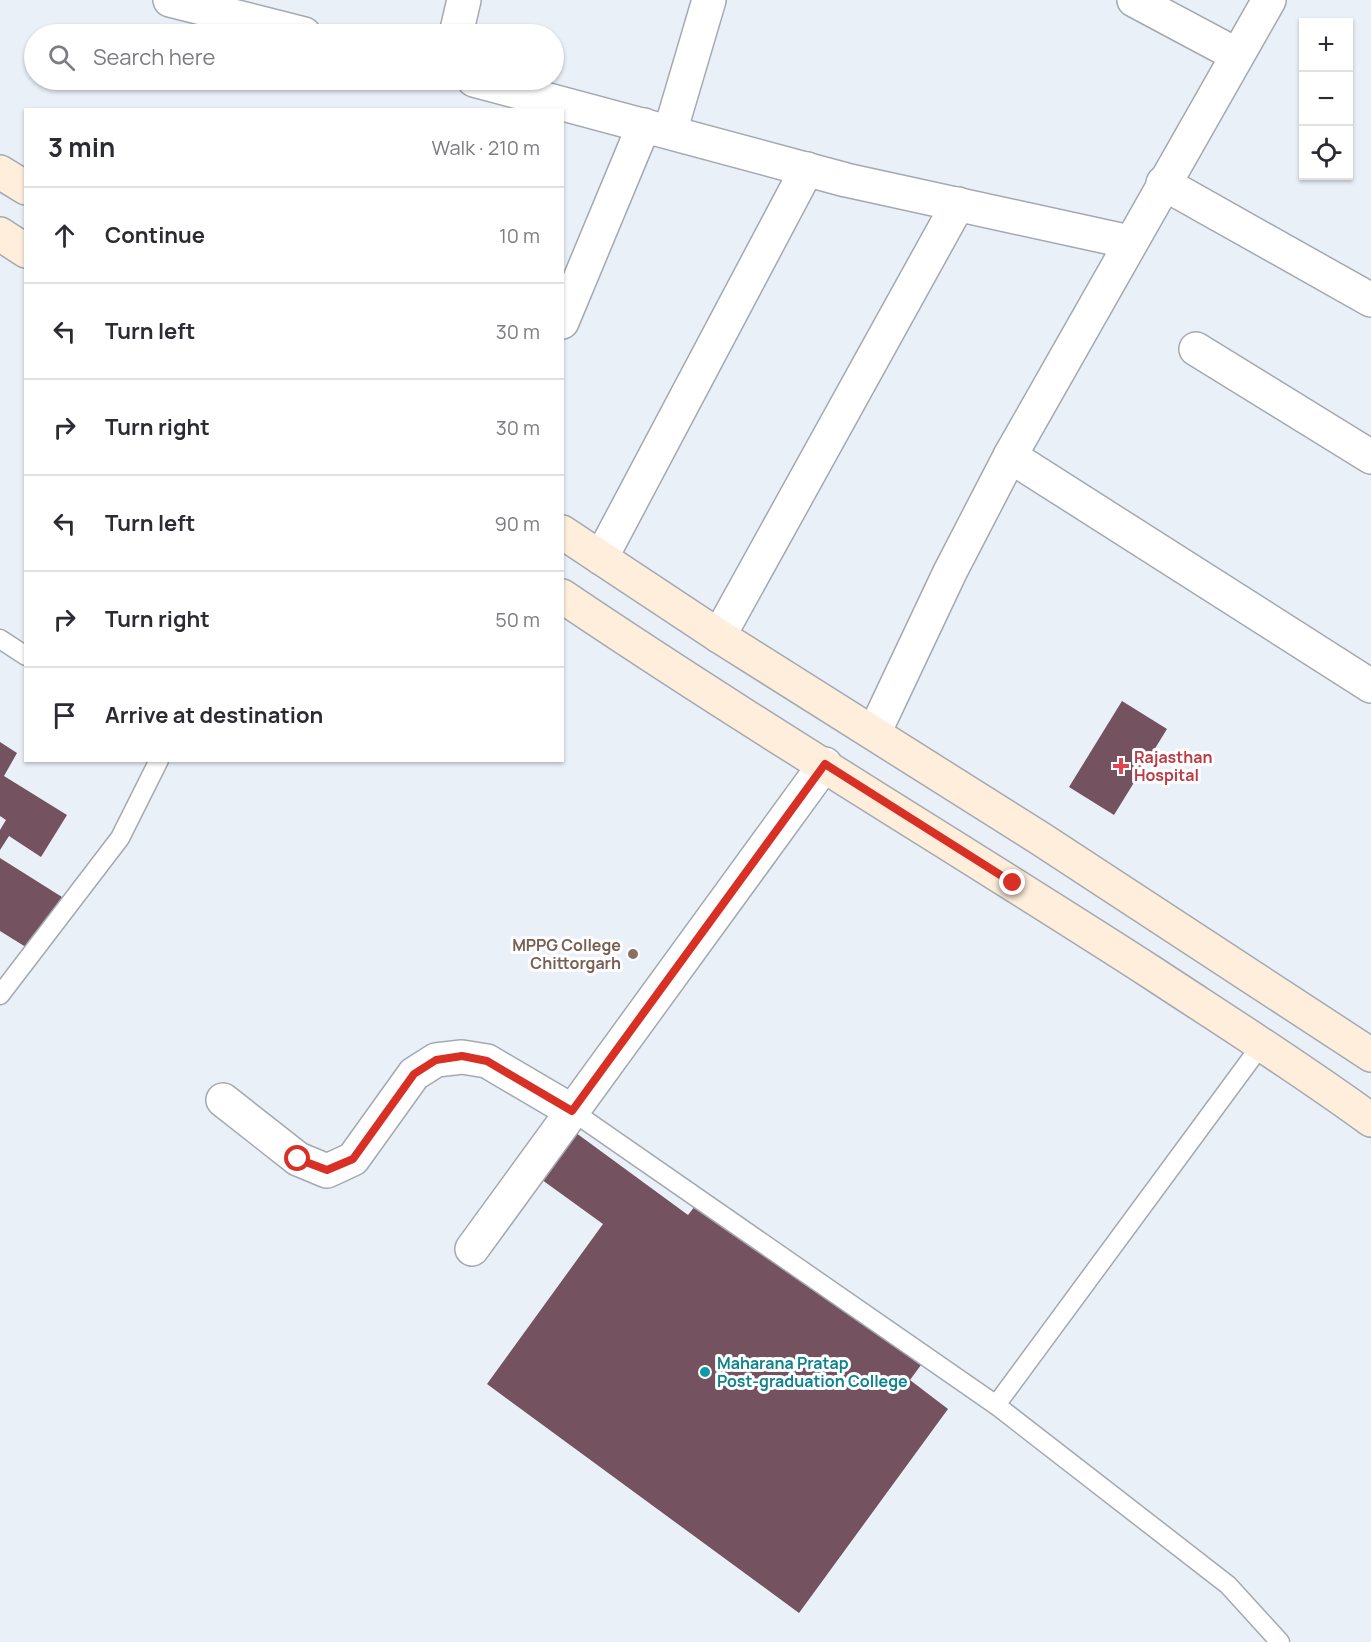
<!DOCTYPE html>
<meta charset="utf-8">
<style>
:root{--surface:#fff;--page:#f2f2f3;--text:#2b2b33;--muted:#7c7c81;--line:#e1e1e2}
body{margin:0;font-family:Manrope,sans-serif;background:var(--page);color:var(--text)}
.controls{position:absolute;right:18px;top:18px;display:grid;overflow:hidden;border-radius:0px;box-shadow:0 2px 4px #0004}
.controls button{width:54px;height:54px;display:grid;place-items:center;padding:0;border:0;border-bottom:2px solid var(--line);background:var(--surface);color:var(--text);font:30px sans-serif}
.stop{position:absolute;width:18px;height:18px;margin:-14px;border:4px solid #d93025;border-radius:50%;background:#fff}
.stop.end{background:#d93025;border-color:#fff;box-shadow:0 2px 6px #0008}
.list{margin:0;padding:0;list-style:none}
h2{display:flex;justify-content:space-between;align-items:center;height:78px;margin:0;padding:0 24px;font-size:26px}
h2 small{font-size:20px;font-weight:400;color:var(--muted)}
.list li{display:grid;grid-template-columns:39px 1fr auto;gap:18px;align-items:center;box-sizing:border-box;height:96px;padding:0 24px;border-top:2px solid var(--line)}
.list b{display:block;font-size:22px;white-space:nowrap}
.list em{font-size:20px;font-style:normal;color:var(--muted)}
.icon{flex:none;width:33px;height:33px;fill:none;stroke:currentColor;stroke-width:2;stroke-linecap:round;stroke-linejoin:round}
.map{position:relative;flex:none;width:1371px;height:1642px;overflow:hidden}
.search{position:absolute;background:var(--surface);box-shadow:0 2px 4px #0004;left:24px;top:24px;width:540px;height:66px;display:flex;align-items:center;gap:15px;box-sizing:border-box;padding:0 21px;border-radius:33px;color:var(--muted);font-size:22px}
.panel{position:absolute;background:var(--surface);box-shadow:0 2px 4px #0004;left:24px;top:108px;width:540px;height:654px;border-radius:0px}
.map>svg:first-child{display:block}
.building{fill:#74525f}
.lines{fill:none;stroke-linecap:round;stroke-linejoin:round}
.lane-casing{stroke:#a4a9b1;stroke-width:21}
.street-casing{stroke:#a4a9b1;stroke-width:36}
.secondary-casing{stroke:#a4a9b1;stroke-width:36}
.lane{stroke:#fff;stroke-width:18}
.street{stroke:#fff;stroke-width:33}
.secondary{stroke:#feeedb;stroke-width:33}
.route{stroke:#d93025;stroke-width:8}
.health-dot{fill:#e0444e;stroke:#fff;stroke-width:2}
.education-dot{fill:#8d6e63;stroke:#fff;stroke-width:2}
.culture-dot{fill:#0f9aa8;stroke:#fff;stroke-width:2}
.labels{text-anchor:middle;stroke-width:6;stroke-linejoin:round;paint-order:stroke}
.health-label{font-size:16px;font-weight:bold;fill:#be3a42;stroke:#fff;text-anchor:start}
.education-label{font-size:16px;font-weight:bold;fill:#785e54;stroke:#fff;text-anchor:end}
.culture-label{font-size:16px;font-weight:bold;fill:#0d838f;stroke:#fff;text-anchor:start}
</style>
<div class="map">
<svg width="1371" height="1642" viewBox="0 0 1371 1642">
<rect width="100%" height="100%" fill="#eaf0f8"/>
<g class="building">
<polygon points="1122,701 1167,729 1114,815 1069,787"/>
<polygon points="0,742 17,753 4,776 67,815 41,857 9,836 0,850 0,830 6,820 0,816"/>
<polygon points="0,858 62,897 29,949 0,931"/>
<polygon points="572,1130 688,1215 699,1201 921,1365 910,1380 948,1409 799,1613 487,1384 603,1224 538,1177"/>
</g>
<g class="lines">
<defs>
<g id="lane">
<polyline points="0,639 26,656"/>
<polyline points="0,995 120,838 159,760"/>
<polyline points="1262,1044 996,1405 1228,1585 1280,1642"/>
<polyline points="572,1111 996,1405"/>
</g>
<g id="street">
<polyline points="170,0 304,34"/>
<polyline points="1134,0 1237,55"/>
<polyline points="456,34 464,0"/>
<polyline points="474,80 846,180 1130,242"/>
<polyline points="670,132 709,0"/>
<polyline points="1163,183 1371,300"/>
<polyline points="562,322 644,125"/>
<polyline points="1196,349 1371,457"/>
<polyline points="1010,456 1371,686"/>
<polyline points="601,558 807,169"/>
<polyline points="719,636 958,204"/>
<polyline points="874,733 950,572 1010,456 1269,0"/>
<polyline points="223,1100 298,1159 327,1171 353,1159 414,1074 436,1060 462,1057 487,1061 572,1111"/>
<polyline points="472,1249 825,764"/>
</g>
<g id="secondary">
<polyline points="0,172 26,188"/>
<polyline points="0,234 26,251"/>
<polyline points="562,532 719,636 1041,839 1371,1055"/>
<path d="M562,596C756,727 957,847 1154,974C1227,1022 1300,1068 1371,1120"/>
</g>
</defs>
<use href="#lane" class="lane-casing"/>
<use href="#street" class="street-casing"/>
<use href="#secondary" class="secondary-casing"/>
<use href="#lane" class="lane"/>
<use href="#street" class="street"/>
<use href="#secondary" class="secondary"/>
</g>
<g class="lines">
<polyline class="route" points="298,1159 327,1170 353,1159 414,1074 436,1060 462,1056 487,1061 572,1111 825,764 1013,883"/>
</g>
<path class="health-dot" d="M1118 757h6v6h6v6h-6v6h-6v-6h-6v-6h6z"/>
<circle class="education-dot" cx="633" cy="954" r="6"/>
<circle class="culture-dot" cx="705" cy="1372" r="6"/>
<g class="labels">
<g class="health-label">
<text x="1134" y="763">Rajasthan<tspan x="1134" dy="18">Hospital</tspan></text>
</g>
<g class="education-label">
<text x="621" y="951">MPPG College<tspan x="621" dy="18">Chittorgarh</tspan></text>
</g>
<g class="culture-label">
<text x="717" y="1369">Maharana Pratap<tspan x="717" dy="18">Post-graduation College</tspan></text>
</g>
</g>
</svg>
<div class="controls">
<button>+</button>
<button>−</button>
<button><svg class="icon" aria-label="locate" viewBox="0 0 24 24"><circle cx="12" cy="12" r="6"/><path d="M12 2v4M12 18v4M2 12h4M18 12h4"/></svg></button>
</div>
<div class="stop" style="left:298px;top:1159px"></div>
<div class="stop end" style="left:1013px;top:883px"></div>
<div class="search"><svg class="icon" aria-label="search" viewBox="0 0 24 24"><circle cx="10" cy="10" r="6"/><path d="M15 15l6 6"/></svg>Search here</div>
<section class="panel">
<h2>3 min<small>Walk · 210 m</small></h2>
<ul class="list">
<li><svg class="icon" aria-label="ahead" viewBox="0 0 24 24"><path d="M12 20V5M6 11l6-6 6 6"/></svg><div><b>Continue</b></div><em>10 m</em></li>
<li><svg class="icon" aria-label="left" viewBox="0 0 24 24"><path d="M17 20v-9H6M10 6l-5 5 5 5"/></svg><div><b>Turn left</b></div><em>30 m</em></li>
<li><svg class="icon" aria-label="right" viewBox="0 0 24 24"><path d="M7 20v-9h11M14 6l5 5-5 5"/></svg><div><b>Turn right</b></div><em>30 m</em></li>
<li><svg class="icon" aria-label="left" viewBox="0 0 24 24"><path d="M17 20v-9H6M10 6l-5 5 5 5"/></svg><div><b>Turn left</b></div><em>90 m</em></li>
<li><svg class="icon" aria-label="right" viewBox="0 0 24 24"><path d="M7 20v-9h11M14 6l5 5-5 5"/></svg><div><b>Turn right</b></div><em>50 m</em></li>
<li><svg class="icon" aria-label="arrive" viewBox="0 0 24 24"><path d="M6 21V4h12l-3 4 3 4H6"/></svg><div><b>Arrive at destination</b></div></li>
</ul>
</section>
</div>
